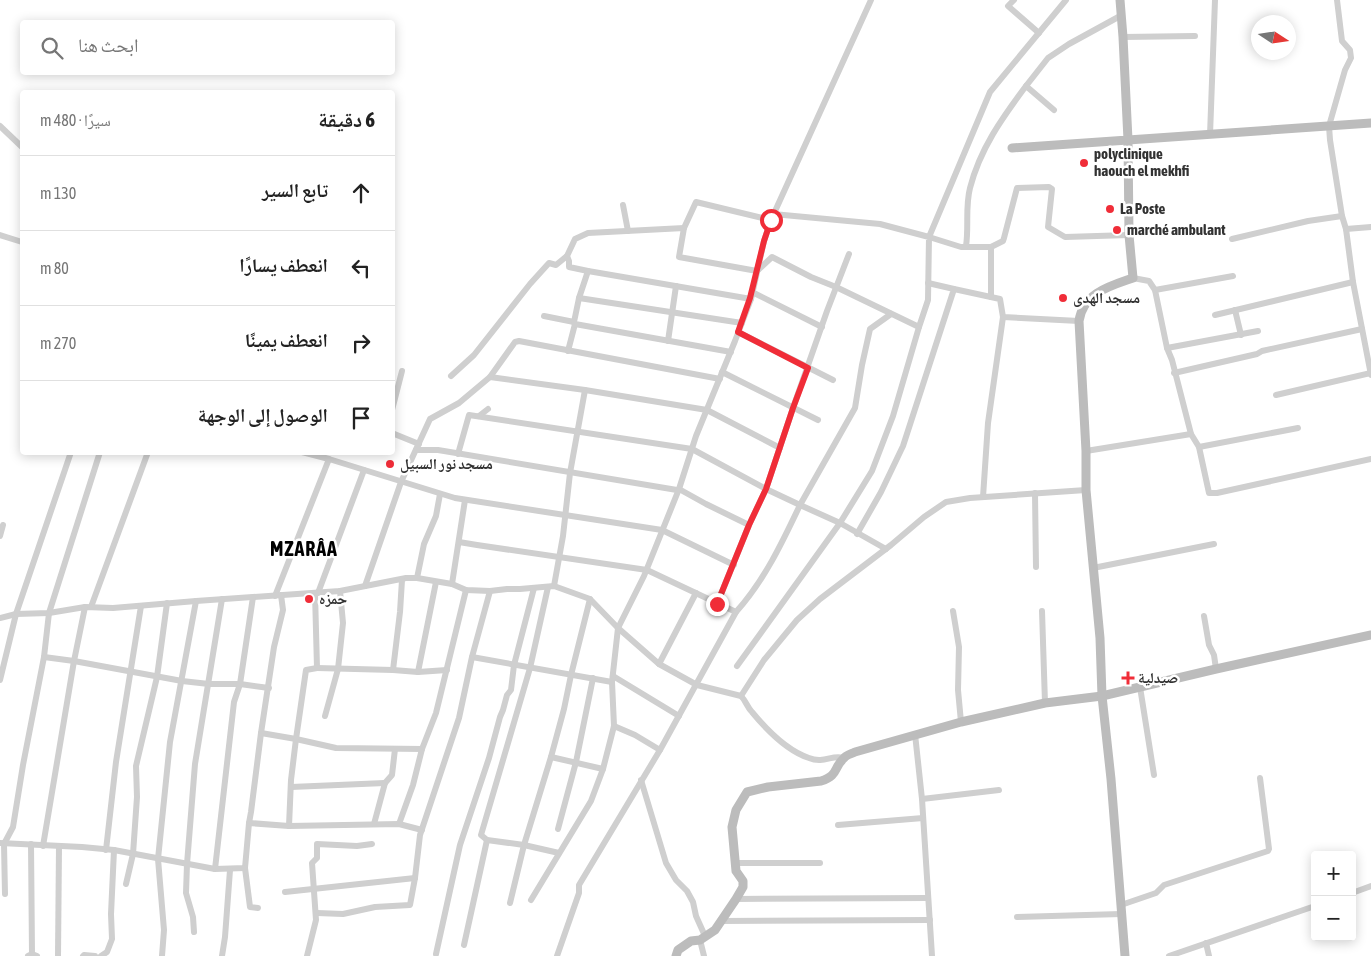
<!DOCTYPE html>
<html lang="ar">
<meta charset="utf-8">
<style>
:root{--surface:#fff;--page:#f2f2f2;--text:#222;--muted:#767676;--line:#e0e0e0}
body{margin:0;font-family:"Asap Condensed","Noto Naskh Arabic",sans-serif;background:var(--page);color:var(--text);direction:rtl}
.controls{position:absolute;right:15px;bottom:15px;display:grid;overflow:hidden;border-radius:5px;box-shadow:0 2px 12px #0003}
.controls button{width:45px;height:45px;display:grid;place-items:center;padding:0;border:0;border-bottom:1px solid var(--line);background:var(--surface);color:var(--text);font:25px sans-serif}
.compass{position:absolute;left:1251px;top:15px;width:45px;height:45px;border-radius:50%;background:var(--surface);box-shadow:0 2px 12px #0003;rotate:102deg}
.stop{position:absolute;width:15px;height:15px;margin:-11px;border:4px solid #f02d38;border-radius:50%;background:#fff}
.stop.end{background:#f02d38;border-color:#fff;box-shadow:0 1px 5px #0008}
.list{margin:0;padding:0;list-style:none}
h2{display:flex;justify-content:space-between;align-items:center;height:65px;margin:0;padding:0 20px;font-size:21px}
h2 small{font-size:16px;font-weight:400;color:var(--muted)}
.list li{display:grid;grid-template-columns:32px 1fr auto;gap:15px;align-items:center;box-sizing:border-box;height:75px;padding:0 20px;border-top:1px solid var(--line)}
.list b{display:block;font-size:19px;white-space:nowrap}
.list em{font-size:16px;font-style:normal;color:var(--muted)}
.icon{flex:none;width:28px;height:28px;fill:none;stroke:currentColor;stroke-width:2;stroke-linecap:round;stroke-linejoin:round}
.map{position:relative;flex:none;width:1371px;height:956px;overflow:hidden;direction:ltr}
.search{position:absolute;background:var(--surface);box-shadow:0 2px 12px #0003;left:20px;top:20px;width:375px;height:55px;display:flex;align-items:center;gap:12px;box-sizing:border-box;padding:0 18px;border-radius:5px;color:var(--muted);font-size:19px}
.panel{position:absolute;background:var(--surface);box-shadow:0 2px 12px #0003;left:20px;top:90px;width:375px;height:365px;border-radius:5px;direction:rtl}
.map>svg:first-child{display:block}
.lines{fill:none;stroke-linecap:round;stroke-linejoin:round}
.street{stroke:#cfcfcf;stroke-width:6}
.secondary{stroke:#bcbcbc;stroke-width:9}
.route{stroke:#f02d38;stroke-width:6}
.poi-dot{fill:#f02d38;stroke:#fff;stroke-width:2}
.labels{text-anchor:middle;stroke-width:5;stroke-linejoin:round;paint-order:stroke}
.poi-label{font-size:15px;font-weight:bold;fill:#323232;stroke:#fff;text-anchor:start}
.district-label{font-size:20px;font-weight:bold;letter-spacing:1px;fill:#000;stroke:#fff}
</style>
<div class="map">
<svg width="1371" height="956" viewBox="0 0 1371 956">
<rect width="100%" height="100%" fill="#fff"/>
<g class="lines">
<g class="street">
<polyline points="1014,0 1008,6 1039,33"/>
<polyline points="1066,0 990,92 929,237 961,247 991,247 1003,241 1004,238 1017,188 1049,187 1052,189 1048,227 1065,237 1129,235"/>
<polyline points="1337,0 1342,41 1350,50 1351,58 1345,70 1329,126 1330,140 1342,216 1346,229 1353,282 1371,375"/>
<polyline points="1123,37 1195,36"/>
<polyline points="1026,86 1048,58 1069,44 1122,15"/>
<polyline points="0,126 22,147"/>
<polyline points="1210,135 1215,0"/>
<polyline points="623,205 628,231"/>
<polyline points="684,228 696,202 771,220"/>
<polyline points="1346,229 1371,227"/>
<polyline points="0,235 22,242"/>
<polyline points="1232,239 1308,221 1342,216"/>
<path d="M966,246C969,227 965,207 970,188C980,149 1002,118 1026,86L1054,110"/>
<polyline points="991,247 991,297"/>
<polyline points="567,256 569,261 569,267 588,271"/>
<polyline points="1133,278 1149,281 1155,290 1167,348 1172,360 1191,434 1199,447 1209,493 1217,493 1371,459"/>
<polyline points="954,289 1000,299 1003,317 1079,321"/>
<polyline points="1155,290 1233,276"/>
<polyline points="752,292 822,327"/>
<polyline points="579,298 588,271 751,299"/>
<polyline points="1235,310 1241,335"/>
<polyline points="1215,315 1353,282"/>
<polyline points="544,316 574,322"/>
<polyline points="738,332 833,380"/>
<polyline points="668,341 676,286"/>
<polyline points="1167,348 1258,331"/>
<polyline points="568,351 575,324"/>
<polyline points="731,352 575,324 574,322 579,298 742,323"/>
<polyline points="722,372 818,420"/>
<polyline points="1174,373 1257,354 1262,351 1362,329"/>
<polyline points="451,376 474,355 530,284 549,263 556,265 567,256 575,239 588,233 684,228 679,257 757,271 772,257 811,277 836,287 919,327 928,300 929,237 880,224 773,214"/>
<polyline points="490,377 585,390 707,410 780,448"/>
<polyline points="1276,395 1371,373"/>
<polyline points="392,410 402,371"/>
<polyline points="479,416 488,409"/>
<polyline points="392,433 419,444"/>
<polyline points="1199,447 1298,428"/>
<polyline points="416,450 438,450 677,490"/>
<polyline points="1086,451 1191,434"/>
<polyline points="302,452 329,459 455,498 662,530 734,565"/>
<polyline points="458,454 469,415 692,449 766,489 800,505 855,408 862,365 870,329 891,314"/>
<polyline points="679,489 706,504 749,525"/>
<polyline points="1035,493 1036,567"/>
<polyline points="983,497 988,423 1003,317"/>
<polyline points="857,534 881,492 903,446 954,289 928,283"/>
<polyline points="0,536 3,525"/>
<polyline points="459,542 477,545 647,570 736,612"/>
<polyline points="1093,568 1214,544"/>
<polyline points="417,578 424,544 436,516 440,494"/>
<polyline points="452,584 465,500"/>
<polyline points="365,586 401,482 430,419 459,403 490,377 515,342 519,341 720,379"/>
<polyline points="554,586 563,536 570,473 585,390"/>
<polyline points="548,587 530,668 481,835 487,840 524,845 559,853"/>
<polyline points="318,593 364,470"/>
<polyline points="275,596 329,459"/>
<polyline points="717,604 749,525 766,489 793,408 827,311 849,254"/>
<polyline points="91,607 148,452"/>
<polyline points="953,611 959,647 958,690 961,722"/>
<polyline points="1042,611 1045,703"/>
<polyline points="1204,616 1209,645 1214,655 1216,669"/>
<path d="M0,618L16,614L49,613L85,607L113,608L196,601L340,591L406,578H417L452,584L466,590L490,591L507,589H520L554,586L590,599L618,628L659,664L697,685L741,696C746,701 747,707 752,712C766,729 788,751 809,758C824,764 833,754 843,758"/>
<polyline points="44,657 74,661 182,681 209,684 240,684 269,688"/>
<polyline points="472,657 612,682"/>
<polyline points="659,664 696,593"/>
<polyline points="737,666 840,523 872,471 893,416 919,327"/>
<polyline points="317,668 393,670 418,672 447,670"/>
<polyline points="393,670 400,612 402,580"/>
<polyline points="418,672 436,582"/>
<polyline points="613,676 679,716"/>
<polyline points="0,680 16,614 71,452"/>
<polyline points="1140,687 1154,775"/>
<polyline points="741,696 764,660 797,620 820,599 891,545 924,517 946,502 970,498 1086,490"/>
<polyline points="325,716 338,669 343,623 340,591"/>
<polyline points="614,726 635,735 660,750"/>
<polyline points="261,733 296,739 336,748 422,749"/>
<polyline points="915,734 922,799 932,956"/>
<polyline points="551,757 603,769"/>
<polyline points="641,780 666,863 676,880 687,891 693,902 696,916 705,936"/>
<polyline points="291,787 385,783"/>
<polyline points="922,799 999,790"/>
<polyline points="249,823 289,826 399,824 422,830"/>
<polyline points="374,824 385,783 392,775 395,749"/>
<polyline points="399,824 413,785 422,749 436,713 466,590"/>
<polyline points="838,825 923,818"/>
<polyline points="289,826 291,780 296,739 306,670 317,668 315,593"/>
<polyline points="558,829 576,762 593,678"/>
<polyline points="0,843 82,847 114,850 215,869 245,868 249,823 251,812 261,733 274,647 283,610 281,595"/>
<polyline points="31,844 32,954"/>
<polyline points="43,846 74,661 85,607"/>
<polyline points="106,850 116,762 141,606"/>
<polyline points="735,863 820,863"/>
<polyline points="245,868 250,907 258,908"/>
<polyline points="215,869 234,702 240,684 253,597"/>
<polyline points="126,884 133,854 137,797 136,766 157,677 167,603"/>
<polyline points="285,892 415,878"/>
<polyline points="1352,893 1371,886"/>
<polyline points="5,894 4,844 13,827 23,765 44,657 49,613 100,452"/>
<polyline points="736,899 928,898"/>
<polyline points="531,900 591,801 603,769 614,726 612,682 618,628 644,576 679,489 696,436 735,341 751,299 764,241 771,220 871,0"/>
<polyline points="510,903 524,845 551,757 564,709 571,675 590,599"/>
<polyline points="1121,905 1156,893 1164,885 1268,851 1269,849 1260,778"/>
<polyline points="317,913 343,914 375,907 410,905 415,878 420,835 459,718 472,657 490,591"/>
<polyline points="1017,917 1121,914"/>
<polyline points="720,921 930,920"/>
<polyline points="194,932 193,917 186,893 187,864 195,764 222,599"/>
<polyline points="700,940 704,956"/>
<polyline points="1206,943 1209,956"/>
<polyline points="464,945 487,840"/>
<polyline points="436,954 460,845 489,758 500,717 503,710 507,695 511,690 514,665 534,588"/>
<polyline points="28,956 32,954 37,956"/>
<polyline points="58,956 59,846"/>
<polyline points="83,956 84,955 95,956"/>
<polyline points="101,956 107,952 112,939 111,914 114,850"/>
<polyline points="162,956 164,930 158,859 170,742 196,601"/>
<polyline points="222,956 225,937 230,870"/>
<polyline points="307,956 316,920 312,863 317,858 317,844 357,846 372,844"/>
<path d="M557,956L579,893V885L660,750L736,612C764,581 782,543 800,505L840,523L886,549"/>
<polyline points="1169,956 1315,906"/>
</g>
<g class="secondary">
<polyline points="1012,148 1128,140 1123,37 1120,0"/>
<path d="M676,956L678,950L691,941L700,940L715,930L736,899L743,887V881L736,871L732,827L736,810L747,792L768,787L821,781C839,775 833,768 844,758C846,755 851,754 855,752L961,722L1045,703L1102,696L1216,669L1371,635"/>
<path d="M1125,956L1111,779L1102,696L1100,638L1086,490V451L1079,321C1083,293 1110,286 1133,278L1129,235L1128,140L1371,123"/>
</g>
</g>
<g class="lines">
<polyline class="route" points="717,604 749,525 766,489 793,408 808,368 738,332 750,298 764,241 771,220"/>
</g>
<g class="poi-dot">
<circle cx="1084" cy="163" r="5"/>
<circle cx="1110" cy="209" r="5"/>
<circle cx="1117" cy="230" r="5"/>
<circle cx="1063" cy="298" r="5"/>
<circle cx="390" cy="464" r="5"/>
<circle cx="309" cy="599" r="5"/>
<path d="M1125.5 670.5h5v5h5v5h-5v5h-5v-5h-5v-5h5z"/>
</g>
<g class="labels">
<g class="poi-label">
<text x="1094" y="159">polyclinique<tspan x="1094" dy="17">haouch el mekhfi</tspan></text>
<text x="1120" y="214">La Poste</text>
<text x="1127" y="235">marché ambulant</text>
<text x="1073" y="303">مسجد الهدى</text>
<text x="400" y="469">مسجد نور السبيل</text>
<text x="319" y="604">حمزه</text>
<text x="1138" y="683">صيدلية</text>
</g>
<g class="district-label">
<text x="304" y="556">MZARÂA</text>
</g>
</g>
</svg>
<div class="controls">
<button>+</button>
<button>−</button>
</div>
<svg class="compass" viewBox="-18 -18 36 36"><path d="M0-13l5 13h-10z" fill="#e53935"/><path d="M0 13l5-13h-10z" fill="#767676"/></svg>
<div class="stop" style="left:771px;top:220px"></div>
<div class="stop end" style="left:717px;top:604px"></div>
<div class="search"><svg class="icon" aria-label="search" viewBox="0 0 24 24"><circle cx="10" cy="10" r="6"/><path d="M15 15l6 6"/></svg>ابحث هنا</div>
<section class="panel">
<h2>6 دقيقة<small>سيرًا · 480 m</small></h2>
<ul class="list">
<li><svg class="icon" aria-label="ahead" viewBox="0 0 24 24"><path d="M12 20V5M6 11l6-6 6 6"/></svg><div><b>تابع السير</b></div><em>130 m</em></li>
<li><svg class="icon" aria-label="left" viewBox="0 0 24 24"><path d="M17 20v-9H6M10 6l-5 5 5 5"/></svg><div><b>انعطف يسارًا</b></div><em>80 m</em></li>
<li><svg class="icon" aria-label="right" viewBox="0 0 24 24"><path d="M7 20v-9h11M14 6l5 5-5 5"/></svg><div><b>انعطف يمينًا</b></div><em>270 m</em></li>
<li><svg class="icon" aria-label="arrive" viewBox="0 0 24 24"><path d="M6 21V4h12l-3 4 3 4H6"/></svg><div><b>الوصول إلى الوجهة</b></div></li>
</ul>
</section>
</div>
